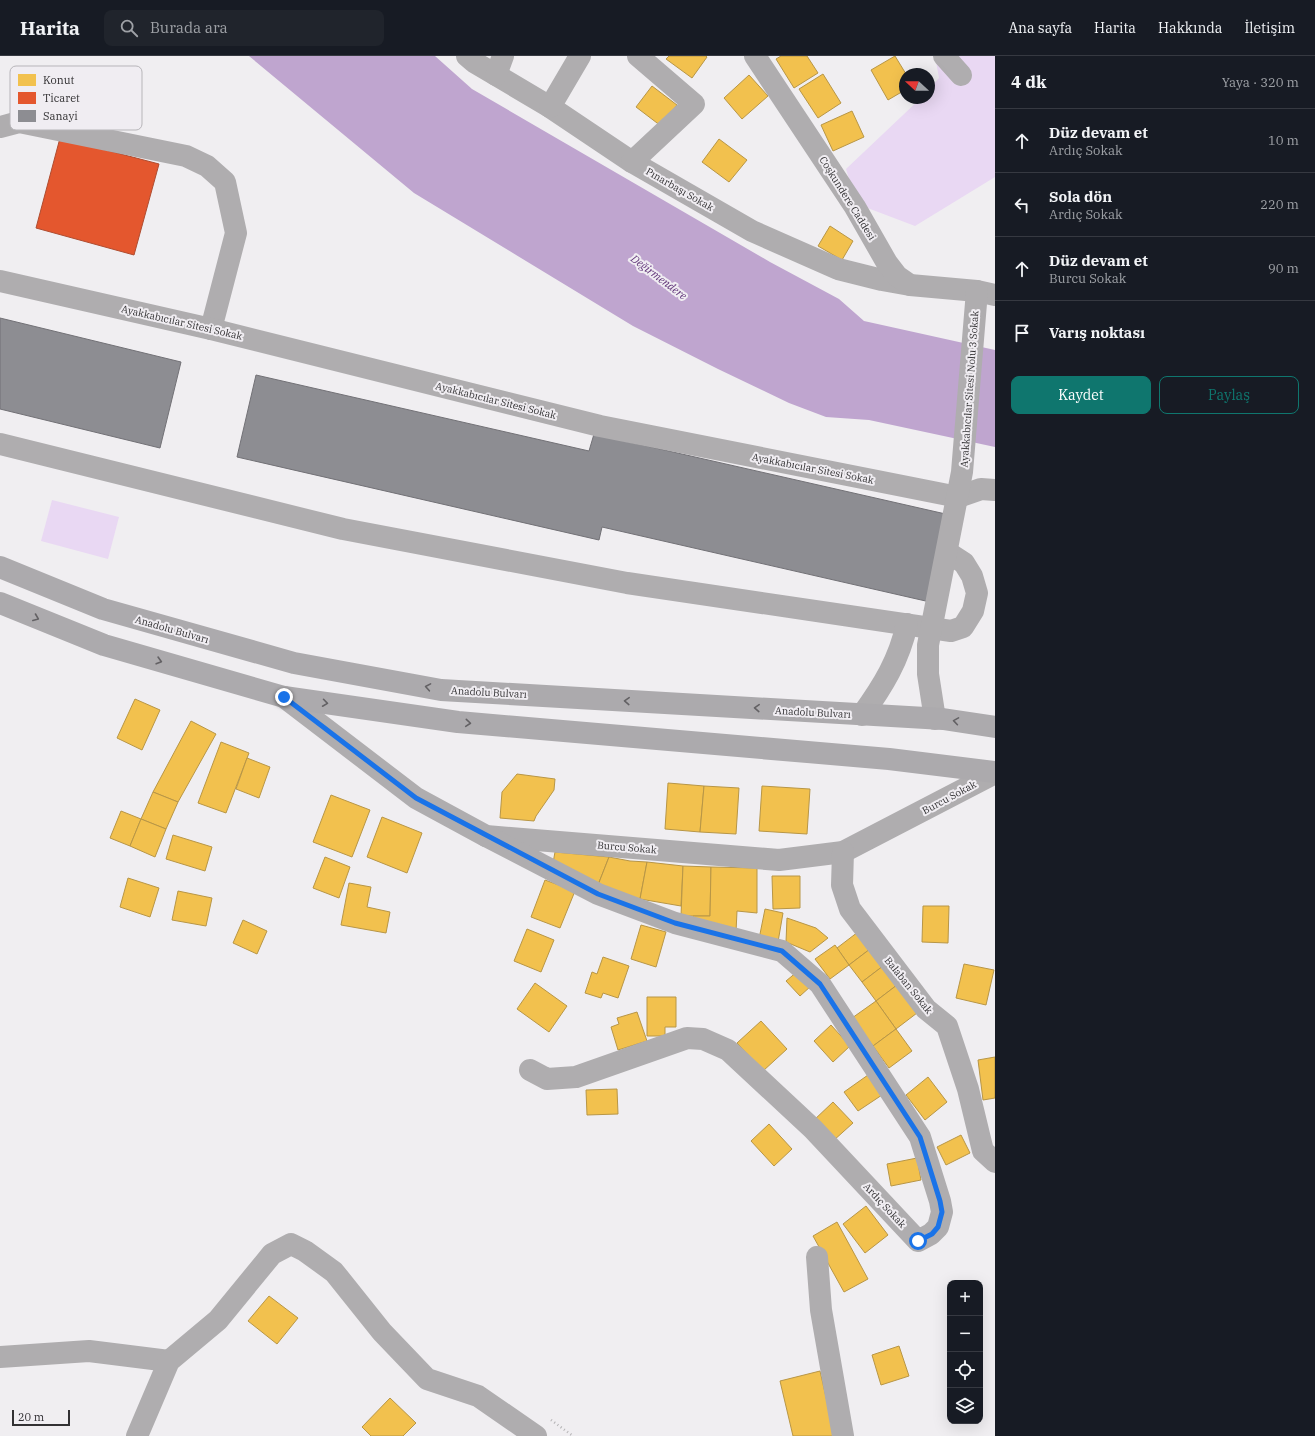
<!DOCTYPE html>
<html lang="tr">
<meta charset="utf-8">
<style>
:root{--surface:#171b24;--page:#20242c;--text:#f1f3f6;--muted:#9ea1a6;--line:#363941;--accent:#0f766e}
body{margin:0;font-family:"IBM Plex Serif",serif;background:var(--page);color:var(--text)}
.controls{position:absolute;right:12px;bottom:12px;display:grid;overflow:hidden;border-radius:8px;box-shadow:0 4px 16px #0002}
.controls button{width:36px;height:36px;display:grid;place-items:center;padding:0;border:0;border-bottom:1px solid var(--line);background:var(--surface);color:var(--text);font:20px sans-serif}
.compass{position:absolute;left:899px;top:12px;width:36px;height:36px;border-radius:50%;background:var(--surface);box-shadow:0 4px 16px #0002;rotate:291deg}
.scale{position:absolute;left:12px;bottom:10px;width:58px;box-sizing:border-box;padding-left:4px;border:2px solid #323133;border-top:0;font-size:11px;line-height:14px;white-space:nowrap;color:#323133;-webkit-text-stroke:3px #f0edf2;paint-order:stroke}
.stop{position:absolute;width:12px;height:12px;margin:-9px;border:3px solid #1a73e8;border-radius:50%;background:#fff}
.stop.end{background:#1a73e8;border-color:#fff;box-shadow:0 1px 4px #0008}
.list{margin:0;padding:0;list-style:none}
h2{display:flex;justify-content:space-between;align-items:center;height:52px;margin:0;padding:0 16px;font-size:17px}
h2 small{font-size:13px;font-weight:400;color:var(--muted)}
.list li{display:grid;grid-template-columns:26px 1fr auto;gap:12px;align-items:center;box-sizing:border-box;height:64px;padding:0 16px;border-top:1px solid var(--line)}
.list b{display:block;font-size:15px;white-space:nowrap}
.list p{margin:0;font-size:13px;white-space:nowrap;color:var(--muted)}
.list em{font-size:13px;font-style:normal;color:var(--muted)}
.actions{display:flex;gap:8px;padding:12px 16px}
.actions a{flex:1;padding:9px 0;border:1px solid var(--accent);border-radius:8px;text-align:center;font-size:14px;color:var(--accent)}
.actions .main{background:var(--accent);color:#fff}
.icon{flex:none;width:22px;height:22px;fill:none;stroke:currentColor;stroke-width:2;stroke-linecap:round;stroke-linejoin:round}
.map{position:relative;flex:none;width:995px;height:1380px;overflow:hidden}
header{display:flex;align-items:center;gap:24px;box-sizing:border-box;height:56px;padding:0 20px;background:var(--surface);border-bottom:1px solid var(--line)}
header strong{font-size:19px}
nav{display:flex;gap:22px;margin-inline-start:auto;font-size:14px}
.search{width:280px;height:36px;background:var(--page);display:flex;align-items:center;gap:10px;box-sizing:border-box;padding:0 14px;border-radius:8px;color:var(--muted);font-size:15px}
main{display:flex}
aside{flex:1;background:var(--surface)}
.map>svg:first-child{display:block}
.green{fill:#e9d8f3}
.water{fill:#bfa5cf}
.homes{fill:#f2c14e;stroke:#b89646}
.shops{fill:#e4572e;stroke:#af4c30}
.industry{fill:#8d8d92;stroke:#727176}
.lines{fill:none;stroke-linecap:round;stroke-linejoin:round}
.path{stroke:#b5b4b6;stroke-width:2.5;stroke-dasharray:1 3;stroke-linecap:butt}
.minor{stroke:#afadaf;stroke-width:22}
.highway{stroke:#acaaad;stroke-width:22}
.oneway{stroke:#636164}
.route{stroke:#1a73e8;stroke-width:5}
.labels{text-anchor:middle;stroke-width:4;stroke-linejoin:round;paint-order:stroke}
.street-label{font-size:10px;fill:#323133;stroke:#f0edf2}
.water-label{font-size:11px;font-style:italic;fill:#5e3177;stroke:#f0edf2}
.key{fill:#f0edf2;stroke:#b7b5b9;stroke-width:1}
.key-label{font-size:11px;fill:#323133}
</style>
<header>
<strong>Harita</strong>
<div class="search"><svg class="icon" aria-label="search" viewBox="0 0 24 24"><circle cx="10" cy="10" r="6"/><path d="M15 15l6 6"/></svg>Burada ara</div>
<nav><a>Ana sayfa</a><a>Harita</a><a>Hakkında</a><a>İletişim</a></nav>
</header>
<main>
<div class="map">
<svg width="995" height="1380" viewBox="0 0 995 1380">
<rect width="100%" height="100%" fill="#f0eef1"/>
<g class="green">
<polygon points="935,0 995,0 995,121 915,170 857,148 846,113 921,42 929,42 929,33 939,22"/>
<polygon points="52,444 119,461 108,503 41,485"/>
</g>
<polygon class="water" points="249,0 435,0 472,33 770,206 839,243 864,265 995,294 995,391 869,364 826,361 789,347 718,313 633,270 414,137"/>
<g class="homes">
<polygon points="669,0 706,0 707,1 692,22 666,3"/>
<polygon points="781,0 807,0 818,17 794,32 776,3"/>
<polygon points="895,0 906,18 905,34 888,44 871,14"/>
<polygon points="823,18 841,47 818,62 799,33"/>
<polygon points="749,19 768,40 742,63 724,42"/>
<polygon points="652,30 677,49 661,70 636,51"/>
<polygon points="852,55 864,81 833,95 821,69"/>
<polygon points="719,83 747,104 729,126 702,106"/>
<polygon points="830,170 853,185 842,204 818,190"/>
<polygon points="135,643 160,654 142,694 117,682"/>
<polygon points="191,665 216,678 178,746 153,736"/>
<polygon points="221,686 249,697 226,757 198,747"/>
<polygon points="247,702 270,711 259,742 236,733"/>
<polygon points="517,718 555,723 554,734 536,760 534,765 500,762 502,736"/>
<polygon points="668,727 704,730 700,776 665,773"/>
<polygon points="704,730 739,732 736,778 700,776"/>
<polygon points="762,730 810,733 807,778 759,775"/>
<polygon points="153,736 178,746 166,773 141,763"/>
<polygon points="331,739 370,754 352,801 313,786"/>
<polygon points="121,755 141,763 130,790 110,782"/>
<polygon points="382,761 422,777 407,817 367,801"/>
<polygon points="141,763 166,773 155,801 130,790"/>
<polygon points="173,779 212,791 205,815 166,803"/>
<polygon points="555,796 609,801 598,829 553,807"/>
<polygon points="325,801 350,811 339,842 313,832"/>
<polygon points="609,801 630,805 647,806 639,848 598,829"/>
<polygon points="647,806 683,810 681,850 640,843"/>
<polygon points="683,810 711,811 710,860 681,860"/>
<polygon points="711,811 757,812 757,857 737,855 736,876 693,867 693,860 710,860"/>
<polygon points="772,820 800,820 800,852 773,853"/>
<polygon points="128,822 159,832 150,861 120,851"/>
<polygon points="545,824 575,835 560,872 531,861"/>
<polygon points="349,827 371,831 367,851 390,856 386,877 341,869"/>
<polygon points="178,835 212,842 206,870 172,864"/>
<polygon points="923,850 949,850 948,887 922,886"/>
<polygon points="765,853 783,857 778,886 759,883"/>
<polygon points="787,862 816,872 828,882 810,896 786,886"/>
<polygon points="243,864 267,875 257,898 233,887"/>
<polygon points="641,869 666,876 656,911 631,903"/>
<polygon points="527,873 554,884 541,916 514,905"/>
<polygon points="858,876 870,893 849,909 837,892"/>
<polygon points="835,889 849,909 830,923 815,903"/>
<polygon points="870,893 883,910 862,926 849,909"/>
<polygon points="603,901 629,910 618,942 603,937 601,942 585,937 592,916 597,918"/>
<polygon points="964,908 994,914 986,949 956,942"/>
<polygon points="883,910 897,929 876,945 862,926"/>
<polygon points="798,915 811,930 800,940 786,925"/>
<polygon points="535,927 567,950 549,976 517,953"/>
<polygon points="897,929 917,957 896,973 876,945"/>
<polygon points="647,941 676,941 676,971 665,971 665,980 647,980"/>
<polygon points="876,945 896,973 873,990 852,962"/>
<polygon points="637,956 647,985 618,994 611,971 619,968 617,962"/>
<polygon points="761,965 787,993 763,1015 737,987"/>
<polygon points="831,969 850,990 833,1006 814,985"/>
<polygon points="896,973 912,995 889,1012 873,990"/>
<polygon points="995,1001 995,1042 983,1044 978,1004"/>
<polygon points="868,1019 882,1039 858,1055 844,1036"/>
<polygon points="928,1021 947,1046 925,1064 906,1039"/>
<polygon points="617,1033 618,1058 587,1059 586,1034"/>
<polygon points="833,1046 853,1067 833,1085 813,1065"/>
<polygon points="769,1068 792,1093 774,1110 751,1085"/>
<polygon points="961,1079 970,1097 946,1109 937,1091"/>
<polygon points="917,1102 921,1124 891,1130 887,1108"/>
<polygon points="866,1150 888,1179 865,1197 843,1168"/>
<polygon points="837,1166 868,1223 844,1236 813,1180"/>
<polygon points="269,1240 298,1262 277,1288 248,1265"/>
<polygon points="899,1290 909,1320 881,1329 872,1299"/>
<polygon points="820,1315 835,1380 793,1380 780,1325"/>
<polygon points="390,1342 416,1367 403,1380 371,1380 362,1371"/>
</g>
<polygon class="shops" points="60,82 159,108 134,199 36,172"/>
<g class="industry">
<polygon points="0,262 181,306 160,392 0,353"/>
<polygon points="256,319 589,395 594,378 950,459 930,546 602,471 599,484 237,401"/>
</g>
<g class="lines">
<polyline class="path" points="551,1364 573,1380"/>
<g class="minor">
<polyline points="467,0 474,6 550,51 632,106 752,175 838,213 882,224 910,229"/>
<polyline points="755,0 855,151 887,207 897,220 910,229 977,235 995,239"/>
<polyline points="944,0 961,19"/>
<polyline points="496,19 503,0"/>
<polyline points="550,51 580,0"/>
<polyline points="0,71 19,66 186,100 207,110 225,126 236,177 211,273"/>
<polyline points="632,106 694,48 638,0"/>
<polyline points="0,225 211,273 600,370 958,441 981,433 995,434"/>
<polyline points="0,388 343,473 627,527 951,575 963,571 973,555 977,537 972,520 964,507 947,496"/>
<polyline points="284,641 416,742 486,780 779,804 843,796 995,717"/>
<path d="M862,659C883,630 899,604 907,568"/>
<polyline points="935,663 928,618 928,589 962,416 977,235"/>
<polyline points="486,780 598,838 675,867 782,895 820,928 920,1081 940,1145 942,1156 938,1171 931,1178 918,1185 813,1073 728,994 703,983 687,982 576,1021 547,1023 530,1014"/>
<polyline points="843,796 842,829 850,853 926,953 947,970 968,1033 983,1095 995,1106"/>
<polyline points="817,1201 821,1254 843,1380"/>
<polyline points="0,1301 89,1295 169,1305"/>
<polyline points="137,1380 169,1305 218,1264 272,1198 291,1188 305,1195 334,1216 382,1276 427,1323 478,1340 536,1380"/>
</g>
<g class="highway">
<polyline points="0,511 103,553 294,607 441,634 943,663 995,671"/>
<polyline points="0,547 104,589 284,641 458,666 889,703 995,716"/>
</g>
</g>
<defs><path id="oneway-chevron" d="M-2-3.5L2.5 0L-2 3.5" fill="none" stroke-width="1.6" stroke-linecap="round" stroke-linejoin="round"/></defs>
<g class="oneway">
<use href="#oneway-chevron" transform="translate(36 562) rotate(22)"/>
<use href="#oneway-chevron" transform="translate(159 605) rotate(16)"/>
<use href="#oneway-chevron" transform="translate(428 631) rotate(-170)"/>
<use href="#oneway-chevron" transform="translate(627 645) rotate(-177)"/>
<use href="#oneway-chevron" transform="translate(325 647) rotate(8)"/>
<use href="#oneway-chevron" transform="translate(757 652) rotate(-177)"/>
<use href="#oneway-chevron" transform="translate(956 665) rotate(-171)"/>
<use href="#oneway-chevron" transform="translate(468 667) rotate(5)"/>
</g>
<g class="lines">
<polyline class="route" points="284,641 416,742 598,838 675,867 782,895 820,928 920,1081 940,1145 942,1156 938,1171 932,1178 918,1185"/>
</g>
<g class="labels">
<g class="street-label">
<text transform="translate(680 133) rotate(30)" y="4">Pınarbaşı Sokak</text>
<text transform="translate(848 142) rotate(58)" y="4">Coşkundere Caddesi</text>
<text transform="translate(182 266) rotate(13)" y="4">Ayakkabıcılar Sitesi Sokak</text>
<text transform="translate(969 333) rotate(-86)" y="4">Ayakkabıcılar Sitesi Nolu 3 Sokak</text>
<text transform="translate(496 344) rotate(14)" y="4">Ayakkabıcılar Sitesi Sokak</text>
<text transform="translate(813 412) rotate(11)" y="4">Ayakkabıcılar Sitesi Sokak</text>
<text transform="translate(172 573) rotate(16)" y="4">Anadolu Bulvarı</text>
<text transform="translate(489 636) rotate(3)" y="4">Anadolu Bulvarı</text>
<text transform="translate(813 656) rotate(3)" y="4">Anadolu Bulvarı</text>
<text transform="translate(949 741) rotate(-28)" y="4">Burcu Sokak</text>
<text transform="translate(627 791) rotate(5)" y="4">Burcu Sokak</text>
<text transform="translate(909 929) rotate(51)" y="4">Balaban Sokak</text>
<text transform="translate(885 1149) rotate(47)" y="4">Ardıç Sokak</text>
</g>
<g class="water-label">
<text transform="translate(659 221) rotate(37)" y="4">Değirmendere</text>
</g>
</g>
<rect x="10" y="10" width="132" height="64" rx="6" class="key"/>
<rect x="18" y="18" width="18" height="12" fill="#f2c14e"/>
<rect x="18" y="36" width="18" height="12" fill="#e4572e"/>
<rect x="18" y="54" width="18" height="12" fill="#8d8d92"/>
<g class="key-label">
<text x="43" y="28">Konut</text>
<text x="43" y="46">Ticaret</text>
<text x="43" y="64">Sanayi</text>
</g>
</svg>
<div class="controls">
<button>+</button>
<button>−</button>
<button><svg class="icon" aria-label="locate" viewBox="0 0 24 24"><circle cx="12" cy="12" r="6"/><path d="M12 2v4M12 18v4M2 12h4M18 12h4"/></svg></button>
<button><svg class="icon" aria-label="layers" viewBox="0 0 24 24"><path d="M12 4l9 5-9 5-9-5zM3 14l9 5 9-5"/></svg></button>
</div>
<svg class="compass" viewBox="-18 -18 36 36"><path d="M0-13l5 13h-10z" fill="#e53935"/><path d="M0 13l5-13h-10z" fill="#9ea1a6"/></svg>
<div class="scale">20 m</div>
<div class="stop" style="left:918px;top:1185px"></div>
<div class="stop end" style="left:284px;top:641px"></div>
</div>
<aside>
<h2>4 dk<small>Yaya · 320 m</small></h2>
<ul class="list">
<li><svg class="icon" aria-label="ahead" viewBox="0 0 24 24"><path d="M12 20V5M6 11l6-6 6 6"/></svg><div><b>Düz devam et</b><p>Ardıç Sokak</p></div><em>10 m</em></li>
<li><svg class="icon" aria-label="left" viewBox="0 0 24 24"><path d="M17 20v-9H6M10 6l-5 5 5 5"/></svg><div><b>Sola dön</b><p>Ardıç Sokak</p></div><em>220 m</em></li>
<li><svg class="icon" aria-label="ahead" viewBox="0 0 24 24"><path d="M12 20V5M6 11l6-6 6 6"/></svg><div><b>Düz devam et</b><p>Burcu Sokak</p></div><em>90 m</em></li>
<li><svg class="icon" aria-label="arrive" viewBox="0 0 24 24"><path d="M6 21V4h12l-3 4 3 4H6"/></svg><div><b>Varış noktası</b></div></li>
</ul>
<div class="actions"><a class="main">Kaydet</a><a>Paylaş</a></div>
</aside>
</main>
